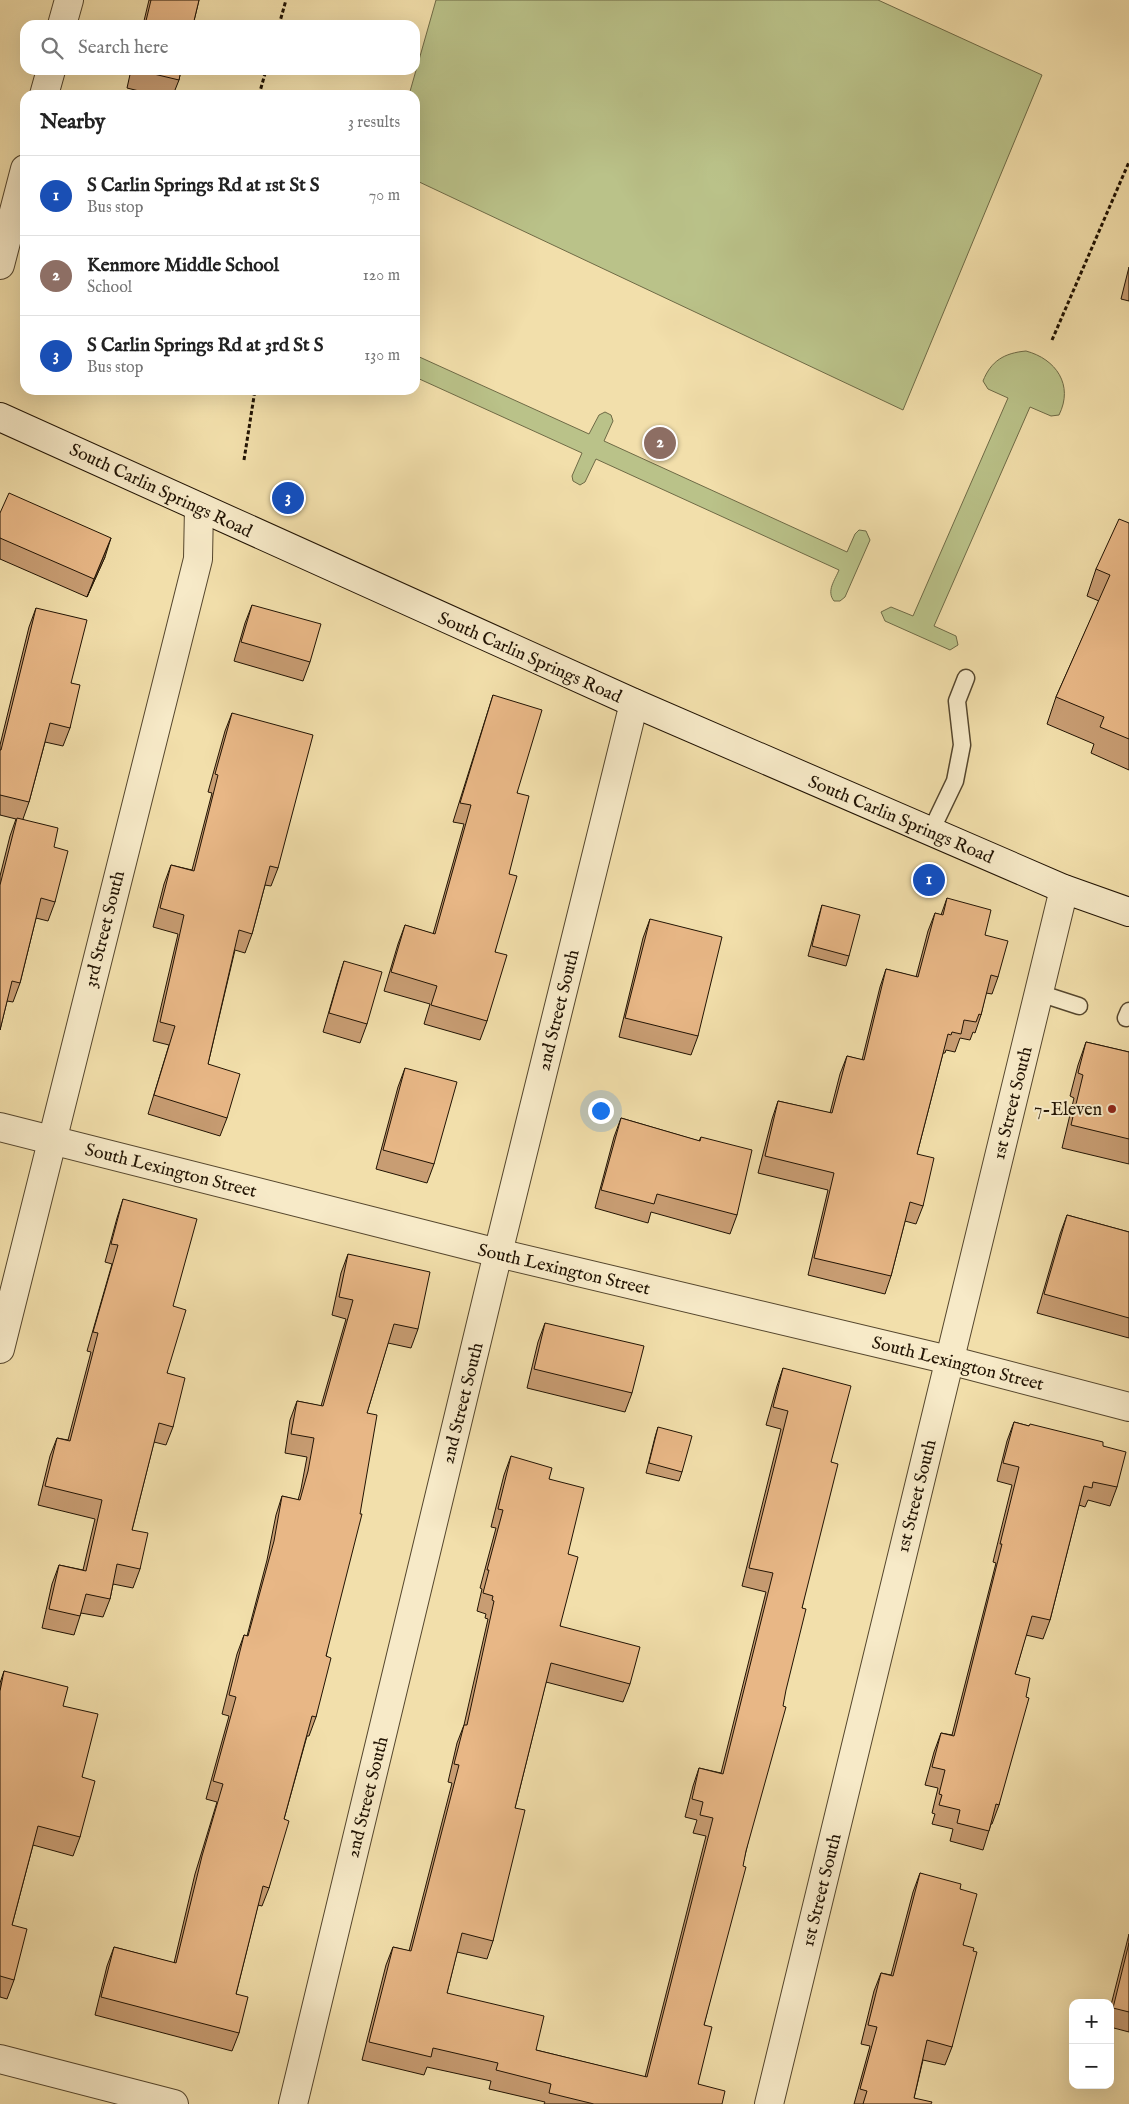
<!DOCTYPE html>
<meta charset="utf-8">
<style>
:root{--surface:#fff;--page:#f6f6f6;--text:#222;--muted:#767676;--line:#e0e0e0;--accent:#7c3aed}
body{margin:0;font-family:"IM FELL English",serif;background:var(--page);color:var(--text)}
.controls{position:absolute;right:15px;bottom:15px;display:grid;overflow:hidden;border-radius:10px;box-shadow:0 5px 20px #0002}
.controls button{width:45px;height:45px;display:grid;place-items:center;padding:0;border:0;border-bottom:1px solid var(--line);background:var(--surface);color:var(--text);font:25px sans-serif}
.you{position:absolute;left:600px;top:1110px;width:18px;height:18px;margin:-12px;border:4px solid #fff;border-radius:50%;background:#1a73e8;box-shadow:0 0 0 8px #1a73e833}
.badge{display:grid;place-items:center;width:32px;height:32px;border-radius:50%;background:var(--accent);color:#fff;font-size:16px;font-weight:700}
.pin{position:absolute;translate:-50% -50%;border:2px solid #fff;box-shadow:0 1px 5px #0006}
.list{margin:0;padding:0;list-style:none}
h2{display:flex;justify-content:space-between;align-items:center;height:65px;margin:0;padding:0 20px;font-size:21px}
h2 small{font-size:16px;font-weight:400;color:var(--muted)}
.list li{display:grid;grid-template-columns:32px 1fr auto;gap:15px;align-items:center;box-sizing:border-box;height:80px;padding:0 20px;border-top:1px solid var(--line)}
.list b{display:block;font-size:19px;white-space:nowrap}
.list p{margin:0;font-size:16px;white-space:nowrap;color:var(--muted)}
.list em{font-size:16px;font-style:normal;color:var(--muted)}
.icon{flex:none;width:28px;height:28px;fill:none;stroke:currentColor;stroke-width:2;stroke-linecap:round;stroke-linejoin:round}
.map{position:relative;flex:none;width:1129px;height:2104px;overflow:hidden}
.search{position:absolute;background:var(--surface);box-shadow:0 5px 20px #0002;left:20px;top:20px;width:400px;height:55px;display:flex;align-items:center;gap:12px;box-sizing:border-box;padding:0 18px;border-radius:15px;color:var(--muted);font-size:19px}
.panel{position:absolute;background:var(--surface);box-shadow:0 5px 20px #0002;left:20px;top:90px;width:400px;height:305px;border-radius:15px}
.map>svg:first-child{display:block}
.green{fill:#bac289;stroke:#6e6a46}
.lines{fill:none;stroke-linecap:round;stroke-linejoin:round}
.lane-casing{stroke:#55462d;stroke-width:19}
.street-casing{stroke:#55462d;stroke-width:30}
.secondary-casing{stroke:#211303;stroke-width:30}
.path{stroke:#211303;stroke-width:3;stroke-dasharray:4 2.5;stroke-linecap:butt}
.lane{stroke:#f7eac8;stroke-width:16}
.street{stroke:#f7eac8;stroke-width:28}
.secondary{stroke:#f7eac8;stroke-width:28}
.wall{fill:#c89d73;stroke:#211303}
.shaded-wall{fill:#a2805e;stroke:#211303}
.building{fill:#e8b786;stroke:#211303}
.poi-dot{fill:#8f2418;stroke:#f7eac8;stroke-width:2}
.labels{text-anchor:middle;stroke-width:4;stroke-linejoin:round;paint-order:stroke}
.street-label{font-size:18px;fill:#211303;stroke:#f7eac8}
.poi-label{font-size:18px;fill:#211303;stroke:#f7eac8;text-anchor:end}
</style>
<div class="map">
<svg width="1129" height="2104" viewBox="0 0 1129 2104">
<rect width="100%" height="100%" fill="#f2dfab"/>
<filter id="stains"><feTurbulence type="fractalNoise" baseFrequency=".004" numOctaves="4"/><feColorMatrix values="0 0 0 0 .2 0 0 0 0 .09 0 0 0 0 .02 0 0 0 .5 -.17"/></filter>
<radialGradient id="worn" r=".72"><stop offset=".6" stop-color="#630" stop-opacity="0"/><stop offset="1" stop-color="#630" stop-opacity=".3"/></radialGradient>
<g class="green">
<polygon points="436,0 878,0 1042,75 903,410 415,180 415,95 409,95"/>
<path d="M1026,351C1056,359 1074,385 1059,415L1051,416L1030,407L934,626L956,636L958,645L950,650L885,621L881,612L891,607L913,616L1008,398L988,389L983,381C991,361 1004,353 1026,351Z"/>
<path d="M415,355L589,434L599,415L605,412L611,415L613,421L604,441L847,552L855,534L859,530L866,531L870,540L845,597L840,601H834C826,591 835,580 839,570L596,459L585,482L580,485L573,481L572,476L582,453L415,377Z"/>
</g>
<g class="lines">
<defs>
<g id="lane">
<polyline points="931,831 955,781 962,745 957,701 966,678"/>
<polyline points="1039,993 1079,1006"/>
<polyline points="1126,1018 1129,1011"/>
</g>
<g id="street">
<polyline points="62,25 69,0"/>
<polyline points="44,95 51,70"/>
<polyline points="0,265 25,169"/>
<polyline points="0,1127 498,1253 949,1360 1129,1407"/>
<polyline points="0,1349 198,559 199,507"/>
<polyline points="0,2059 174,2104"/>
<polyline points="293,2104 498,1253 634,703"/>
<polyline points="769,2104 1064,889"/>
</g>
<polyline id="secondary" points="0,417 634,703 1064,889 1129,912"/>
</defs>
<use href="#lane" class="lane-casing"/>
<use href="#street" class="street-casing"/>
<use href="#secondary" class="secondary-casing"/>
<g class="path">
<polyline points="279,25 286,0"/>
<polyline points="259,95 266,70"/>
<polyline points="1052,340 1129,162"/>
<polyline points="244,460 255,390"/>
</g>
<use href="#lane" class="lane"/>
<use href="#street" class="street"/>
<use href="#secondary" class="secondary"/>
</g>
<g class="wall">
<polygon points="149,0 199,0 193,25 143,25"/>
<polygon points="131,70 181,70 179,80 173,95 155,95 127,88"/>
<polygon points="1129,267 1129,301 1121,299"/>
<polygon points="0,513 105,557 87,597 0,559"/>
<polygon points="1129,523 1129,770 1091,753 1094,744 1047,724 1056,697 1099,601 1087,596 1096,569"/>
<polygon points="252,605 310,662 303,681 234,661 245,623"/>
<polygon points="36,608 71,683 70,728 63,746 45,742 29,802 23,819 54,847 55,902 48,921 36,918 20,983 13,1002 7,1001 0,1030 0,876 10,836 16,819 0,815 0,745 29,627"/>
<polygon points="493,695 517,793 509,874 495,952 487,1021 480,1040 424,1024 430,1004 384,991 398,944 405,925 433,934 464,824 453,822 487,714"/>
<polygon points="232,713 278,868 271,886 265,885 252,934 245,953 235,950 208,1064 227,1118 220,1136 148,1114 169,1045 153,1041 178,934 153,927 164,884 171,865 192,870 212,793 208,792 225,731"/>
<polygon points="947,898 985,935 998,977 992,994 986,993 981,1015 975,1033 973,1032 970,1040 960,1038 955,1052 946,1050 945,1053 943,1053 917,1154 923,1206 916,1224 905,1221 891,1276 885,1294 808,1275 828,1190 758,1173 772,1119 778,1101 830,1113 840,1074 847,1056 862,1060 880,987 886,969 916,977 928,931 935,913 941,915"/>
<polygon points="822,905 849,956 846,966 808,956 819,915"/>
<polygon points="650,919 698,1036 691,1055 619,1037 643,938"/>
<polygon points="344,961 367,1024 360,1043 323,1032 338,980"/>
<polygon points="1086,1042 1129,1052 1129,1164 1062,1148 1074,1098 1070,1096 1078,1065"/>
<polygon points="405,1068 434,1164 427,1183 376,1169 398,1087"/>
<polygon points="621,1118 699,1141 701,1137 737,1215 730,1234 651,1212 648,1223 595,1208 614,1137"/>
<polygon points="123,1199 173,1306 167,1373 173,1427 166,1445 154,1442 132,1530 140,1569 133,1588 113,1584 110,1599 103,1617 81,1613 74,1635 42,1628 52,1584 59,1565 83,1570 95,1519 38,1505 50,1456 57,1438 68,1440 91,1352 87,1351 112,1264 105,1262 117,1218"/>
<polygon points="1067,1215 1129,1232 1129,1338 1037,1313 1060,1234"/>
<polygon points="348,1254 418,1329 411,1348 388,1343 367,1413 316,1717 309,1736 307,1736 284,1819 269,1888 262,1906 258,1905 236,1994 239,2033 232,2051 95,2015 107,1966 114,1947 174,1963 195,1874 217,1802 206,1799 229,1716 222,1714 237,1654 244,1635 247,1636 267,1560 276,1515 282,1496 298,1500 301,1489 307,1457 285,1453 290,1420 297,1401 321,1406 346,1319 332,1315 341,1273"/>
<polygon points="545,1323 632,1393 625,1412 527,1388 538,1342"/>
<polygon points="783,1368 831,1462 802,1608 746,1851 704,2025 698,2084 722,2104 544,2104 545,2102 489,2089 491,2081 427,2067 424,2075 362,2060 386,1965 393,1947 409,1951 452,1783 448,1782 457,1743 464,1725 488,1619 485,1618 486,1614 477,1611 482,1589 480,1588 496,1528 491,1527 504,1475 511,1456 549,1479 568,1554 560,1626 630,1684 623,1702 546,1682 515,1808 493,1941 487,1959 457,1952 447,1993 536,2050 645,2077 706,1836 693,1833 697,1820 685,1817 693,1786 699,1768 721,1773 766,1592 742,1586 781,1429 766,1425 777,1386"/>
<polygon points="1014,1422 1103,1446 1117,1487 1110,1506 1088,1500 1085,1507 1079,1505 1050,1620 1043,1639 1026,1635 1015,1674 999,1805 992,1824 991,1824 983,1850 950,1841 953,1829 932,1824 935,1814 932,1813 938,1788 925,1785 934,1752 941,1733 952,1735 996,1563 993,1562 1012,1485 997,1481 1007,1441"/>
<polygon points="658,1427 682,1472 679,1481 646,1473 655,1437"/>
<polygon points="4,1671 63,1706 82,1777 80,1837 73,1856 33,1845 12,1925 14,1980 7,1999 0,1997 0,1683"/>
<polygon points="920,1873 960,1889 963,1945 952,2047 945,2065 923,2060 914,2098 931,2104 854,2104 870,2046 861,2044 874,1991 881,1973 891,1975 913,1892"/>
<polygon points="1129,1934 1129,2032 1110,2027 1110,2009"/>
</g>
<polygon class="shaded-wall" points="111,538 105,557 87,597 94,579"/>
<g class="building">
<polygon points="151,0 199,0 193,25 145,25"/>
<polygon points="137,70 181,70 179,80"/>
<polygon points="9,493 111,538 94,579 0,538 0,513"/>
<polygon points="1119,519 1129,523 1129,739 1100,727 1104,717 1056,697 1110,575 1096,569"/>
<polygon points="252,605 321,624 310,662 241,642"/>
<polygon points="36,608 87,620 71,683 80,685 70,728 50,723 29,802 0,795 0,750 1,750"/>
<polygon points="493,695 542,710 517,793 529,796 509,874 517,876 495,952 507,955 487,1021 431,1005 437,986 391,972 405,925 435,934 471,805 460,803"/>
<polygon points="232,713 313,735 278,868 270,866 252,934 239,930 208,1064 240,1074 227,1118 154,1095 175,1026 160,1022 184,915 160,908 171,865 194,871 218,775 215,774"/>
<polygon points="17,818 58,828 54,847 68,851 55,902 41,898 20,983 12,981 0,1030 0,885"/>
<polygon points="947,898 991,910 985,935 1008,941 998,977 991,975 981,1015 979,1014 976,1022 964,1020 961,1034 952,1032 951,1035 948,1034 917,1154 934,1158 923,1206 910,1202 891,1276 814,1258 834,1173 765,1156 778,1101 832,1113 847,1056 864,1060 886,969 918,977 935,913 943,915"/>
<polygon points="822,905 860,915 849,956 812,946"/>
<polygon points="650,919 722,937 698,1036 625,1018"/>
<polygon points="344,961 382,972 367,1024 329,1013"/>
<polygon points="1086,1042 1129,1052 1129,1139 1071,1125 1083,1075 1078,1073"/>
<polygon points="405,1068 457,1082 434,1164 383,1150"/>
<polygon points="621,1118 700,1141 701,1137 752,1150 737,1215 657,1194 654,1204 601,1190"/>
<polygon points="123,1199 197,1219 173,1306 186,1310 167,1373 185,1378 173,1427 159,1423 132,1530 148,1533 140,1569 117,1564 110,1599 86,1594 80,1616 49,1609 59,1565 86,1571 102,1500 45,1486 57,1438 70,1441 98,1333 93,1332 118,1245 111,1244"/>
<polygon points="1067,1215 1129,1232 1129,1318 1044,1294"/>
<polygon points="348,1254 430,1272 418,1329 394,1324 367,1413 377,1415 360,1514 362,1514 326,1656 331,1658 316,1717 312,1716 284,1819 289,1821 269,1888 263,1886 236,1994 248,1997 239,2033 101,1997 114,1947 176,1963 202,1856 223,1784 213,1781 236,1697 229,1695 244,1635 248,1636 274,1541 282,1496 300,1500 308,1471 314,1438 291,1434 297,1401 323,1406 353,1300 339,1297"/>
<polygon points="545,1323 644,1346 632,1393 534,1369"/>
<polygon points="783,1368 851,1386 831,1462 838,1464 802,1608 806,1609 786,1690 783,1706 786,1707 746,1851 743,1866 746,1867 704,2025 712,2027 698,2084 725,2091 722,2104 594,2104 549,2093 551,2084 496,2070 498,2063 433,2048 431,2057 369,2042 393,1947 411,1951 459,1765 454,1764 464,1725 467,1725 494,1601 492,1600 493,1596 483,1593 489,1570 487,1570 503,1510 498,1509 511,1456 552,1468 549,1479 584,1488 568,1554 578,1557 560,1626 640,1647 630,1684 551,1663 515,1808 525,1810 493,1941 462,1933 447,1993 544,2016 536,2050 647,2077 713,1818 700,1815 703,1802 692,1799 699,1768 723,1774 773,1573 749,1568 788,1411 773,1407"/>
<polygon points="1014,1422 1029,1426 1030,1424 1103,1442 1103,1446 1126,1452 1117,1487 1093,1482 1092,1488 1084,1486 1050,1620 1032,1616 1015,1674 1030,1678 1026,1697 1029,1698 999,1805 996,1804 989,1831 957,1823 960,1810 939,1805 942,1795 939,1794 945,1770 932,1767 941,1733 954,1736 1002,1544 1000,1544 1019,1467 1003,1463"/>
<polygon points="658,1427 692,1436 682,1472 649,1463"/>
<polygon points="4,1671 68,1687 63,1706 98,1714 82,1777 95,1781 80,1837 38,1826 12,1925 27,1929 14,1980 0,1976 0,1691"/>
<polygon points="920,1873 961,1884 960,1889 977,1894 963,1945 974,1948 973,1951 977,1952 952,2047 927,2040 914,2098 932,2102 931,2104 863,2104 867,2091 860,2089 877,2027 868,2025 881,1973 893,1976"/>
<polygon points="1129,1943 1129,2012 1113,2008"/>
</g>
<circle class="poi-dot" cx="1112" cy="1109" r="5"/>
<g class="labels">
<g class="street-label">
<text transform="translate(161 490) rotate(25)" y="6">South Carlin Springs Road</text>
<text transform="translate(530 657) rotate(24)" y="6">South Carlin Springs Road</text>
<text transform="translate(901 819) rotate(23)" y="6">South Carlin Springs Road</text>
<text transform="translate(104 929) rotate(-76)" y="6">3rd Street South</text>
<text transform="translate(558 1010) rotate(-76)" y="6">2nd Street South</text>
<text transform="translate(1012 1103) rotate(-76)" y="6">1st Street South</text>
<text transform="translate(171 1170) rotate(14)" y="6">South Lexington Street</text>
<text transform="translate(564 1269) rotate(13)" y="6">South Lexington Street</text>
<text transform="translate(958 1363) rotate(14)" y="6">South Lexington Street</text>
<text transform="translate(462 1403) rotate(-76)" y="6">2nd Street South</text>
<text transform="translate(916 1496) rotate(-76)" y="6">1st Street South</text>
<text transform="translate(367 1797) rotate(-76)" y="6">2nd Street South</text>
<text transform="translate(821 1890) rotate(-76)" y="6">1st Street South</text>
</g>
<g class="poi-label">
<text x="1102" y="1115">7-Eleven</text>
</g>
</g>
<rect width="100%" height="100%" filter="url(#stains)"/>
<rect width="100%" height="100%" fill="url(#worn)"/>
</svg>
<div class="controls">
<button>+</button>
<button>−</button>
</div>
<div class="you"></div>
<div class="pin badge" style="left:929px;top:880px;background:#1a4fb4">1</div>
<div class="pin badge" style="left:660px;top:443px;background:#8d6e63">2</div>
<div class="pin badge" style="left:288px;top:498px;background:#1a4fb4">3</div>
<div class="search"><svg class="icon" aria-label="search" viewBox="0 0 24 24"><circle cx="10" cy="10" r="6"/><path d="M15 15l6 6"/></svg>Search here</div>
<section class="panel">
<h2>Nearby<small>3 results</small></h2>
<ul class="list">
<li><span class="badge" style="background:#1a4fb4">1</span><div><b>S Carlin Springs Rd at 1st St S</b><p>Bus stop</p></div><em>70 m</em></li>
<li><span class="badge" style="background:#8d6e63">2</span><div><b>Kenmore Middle School</b><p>School</p></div><em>120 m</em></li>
<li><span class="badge" style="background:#1a4fb4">3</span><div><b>S Carlin Springs Rd at 3rd St S</b><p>Bus stop</p></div><em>130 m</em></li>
</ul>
</section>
</div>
